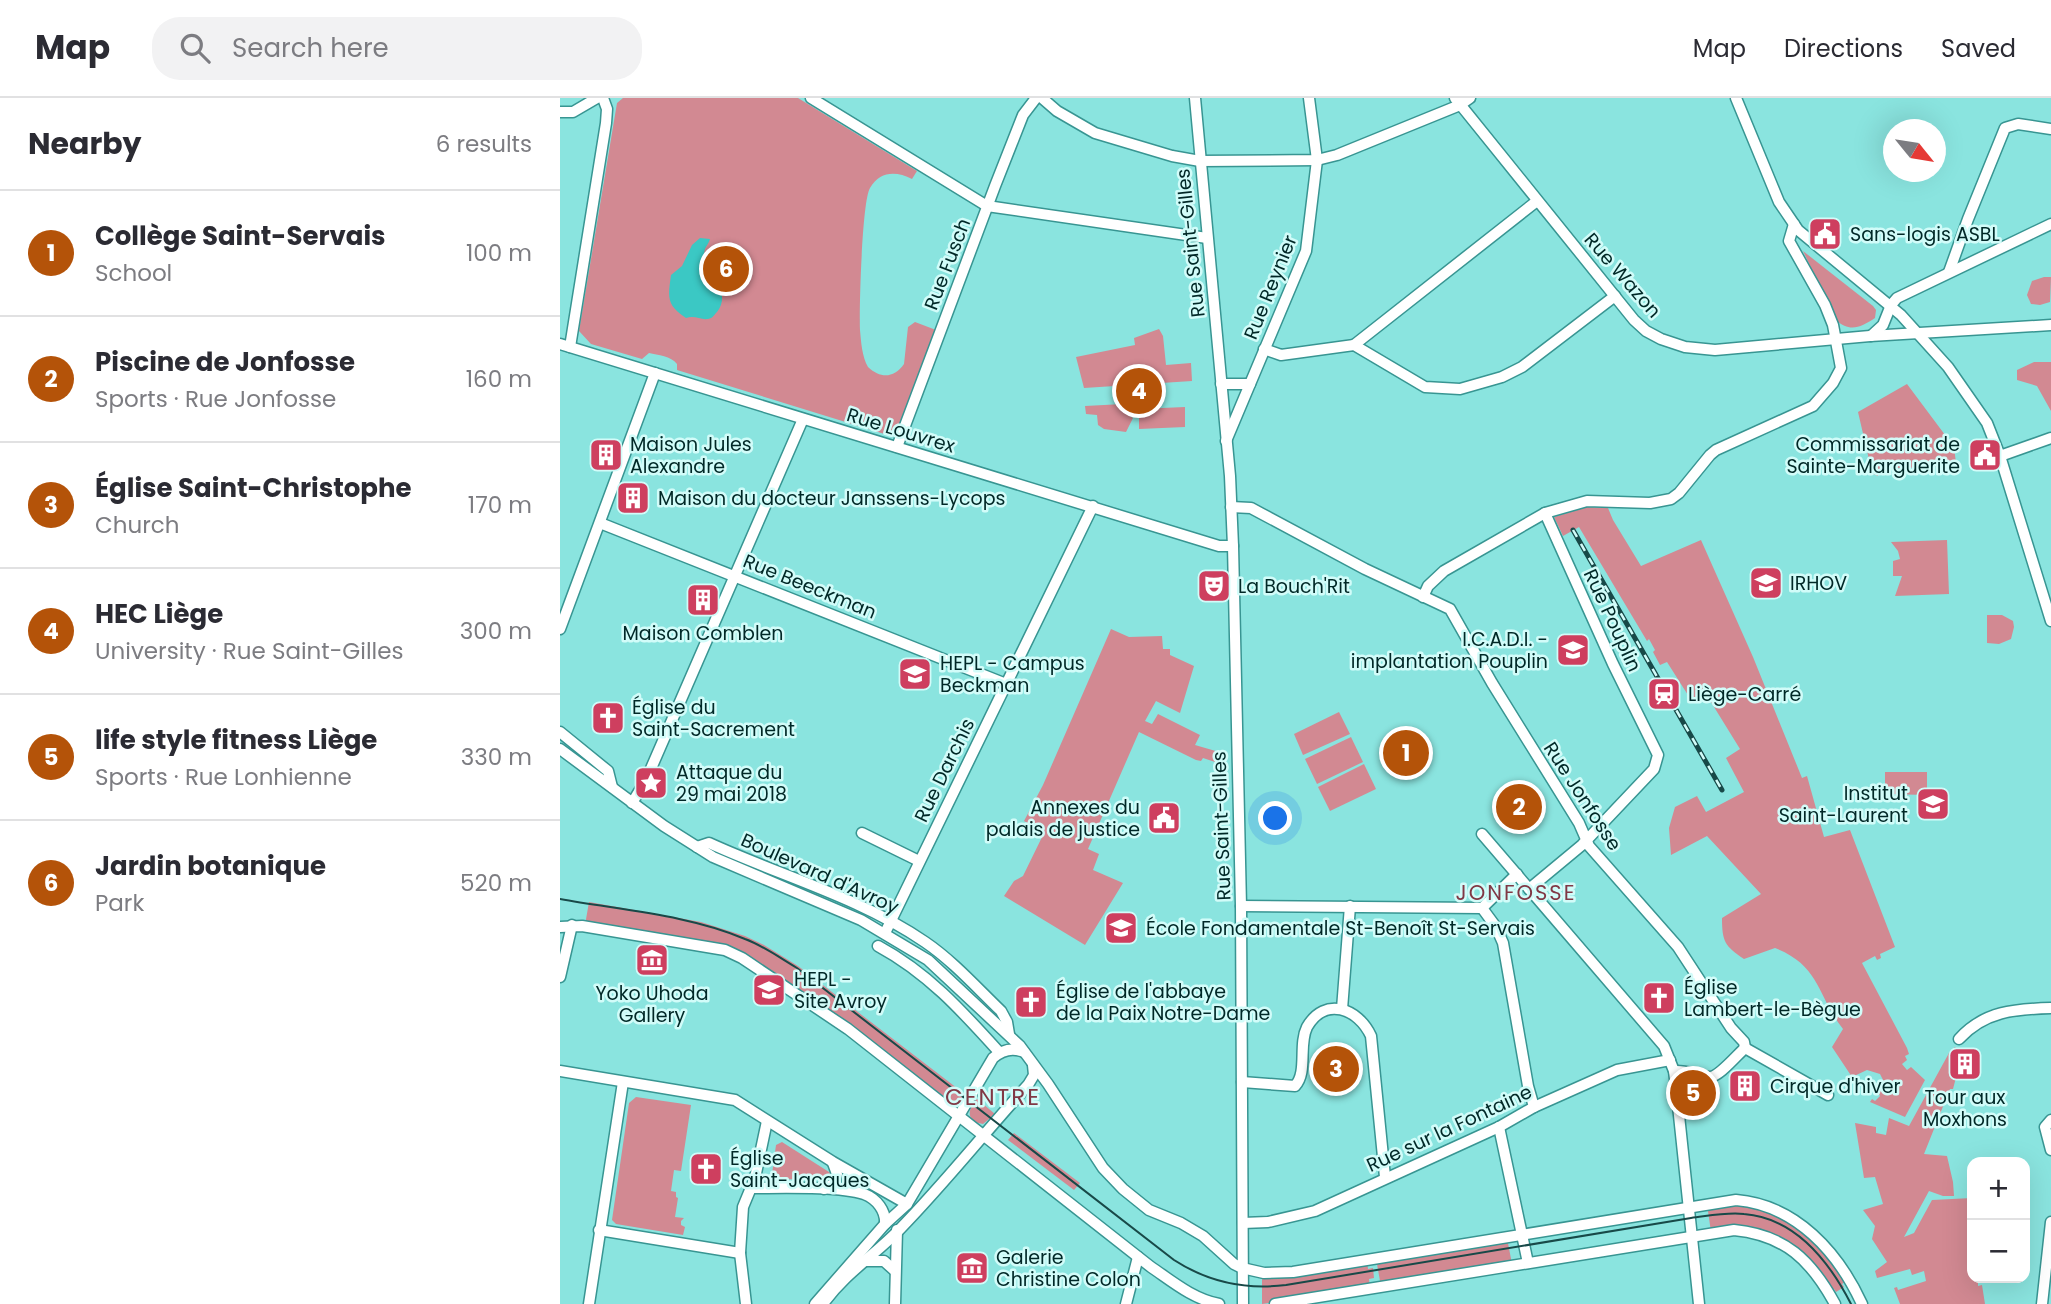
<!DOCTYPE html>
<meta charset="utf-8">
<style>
:root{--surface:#fff;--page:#f2f2f3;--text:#2b2b33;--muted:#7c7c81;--line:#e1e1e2;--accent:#b45309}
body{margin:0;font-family:Poppins,sans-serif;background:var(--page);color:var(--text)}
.controls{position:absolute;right:21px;bottom:21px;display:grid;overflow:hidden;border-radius:14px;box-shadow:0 7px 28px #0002}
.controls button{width:63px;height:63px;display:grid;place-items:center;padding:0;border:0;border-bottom:2px solid var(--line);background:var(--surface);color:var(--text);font:35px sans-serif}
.compass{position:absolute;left:1323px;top:21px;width:63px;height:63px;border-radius:50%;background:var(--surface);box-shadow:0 7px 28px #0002;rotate:120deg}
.you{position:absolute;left:716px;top:721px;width:24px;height:24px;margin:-18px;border:5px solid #fff;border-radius:50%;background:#1a73e8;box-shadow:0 0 0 10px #1a73e833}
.badge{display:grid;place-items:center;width:46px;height:46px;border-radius:50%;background:var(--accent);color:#fff;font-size:23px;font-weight:700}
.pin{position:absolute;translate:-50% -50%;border:4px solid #fff;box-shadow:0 2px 7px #0006}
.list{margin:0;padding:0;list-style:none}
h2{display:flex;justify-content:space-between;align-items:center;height:91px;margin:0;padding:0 28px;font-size:30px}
h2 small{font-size:23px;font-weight:400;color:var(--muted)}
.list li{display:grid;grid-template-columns:46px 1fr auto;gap:21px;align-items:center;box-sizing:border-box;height:126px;padding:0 28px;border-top:2px solid var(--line)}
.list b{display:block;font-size:26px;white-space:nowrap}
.list p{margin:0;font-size:23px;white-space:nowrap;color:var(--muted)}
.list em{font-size:23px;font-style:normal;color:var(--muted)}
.icon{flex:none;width:38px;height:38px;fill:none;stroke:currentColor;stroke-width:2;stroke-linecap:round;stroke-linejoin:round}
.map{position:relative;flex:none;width:1491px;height:1206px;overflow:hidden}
header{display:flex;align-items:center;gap:42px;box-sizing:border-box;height:98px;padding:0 35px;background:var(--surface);border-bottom:2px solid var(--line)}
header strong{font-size:33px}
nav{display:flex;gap:38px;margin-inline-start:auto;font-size:24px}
.search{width:490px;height:63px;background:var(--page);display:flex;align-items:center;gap:18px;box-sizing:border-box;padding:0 24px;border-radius:28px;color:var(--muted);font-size:26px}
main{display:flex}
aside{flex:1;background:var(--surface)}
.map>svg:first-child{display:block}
.green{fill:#d28992}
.water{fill:#3bc8c4}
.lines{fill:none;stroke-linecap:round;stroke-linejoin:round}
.minor-casing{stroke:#389592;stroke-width:13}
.minor{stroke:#fff;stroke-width:10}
.tram{stroke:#184948;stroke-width:2}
.rail-casing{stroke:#184948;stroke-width:5}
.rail{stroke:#d2fcf9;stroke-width:2.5;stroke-dasharray:8;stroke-linecap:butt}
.labels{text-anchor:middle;stroke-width:5;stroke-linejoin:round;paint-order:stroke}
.poi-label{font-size:19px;fill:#002827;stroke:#d2fcf9;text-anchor:start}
.street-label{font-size:19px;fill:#002827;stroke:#d2fcf9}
.neighbourhood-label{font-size:21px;letter-spacing:2px;fill:#803845;stroke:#d2fcf9}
.quarter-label{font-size:23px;letter-spacing:2px;fill:#803845;stroke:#d2fcf9}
</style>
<header>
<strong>Map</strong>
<div class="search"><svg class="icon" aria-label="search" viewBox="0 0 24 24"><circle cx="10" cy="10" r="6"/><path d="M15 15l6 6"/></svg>Search here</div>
<nav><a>Map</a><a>Directions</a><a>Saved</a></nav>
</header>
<main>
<aside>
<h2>Nearby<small>6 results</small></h2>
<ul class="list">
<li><span class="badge">1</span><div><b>Collège Saint-Servais</b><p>School</p></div><em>100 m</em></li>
<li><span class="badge">2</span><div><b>Piscine de Jonfosse</b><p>Sports · Rue Jonfosse</p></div><em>160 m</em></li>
<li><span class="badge">3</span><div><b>Église Saint-Christophe</b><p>Church</p></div><em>170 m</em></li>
<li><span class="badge">4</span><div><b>HEC Liège</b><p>University · Rue Saint-Gilles</p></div><em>300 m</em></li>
<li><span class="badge">5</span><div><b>life style fitness Liège</b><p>Sports · Rue Lonhienne</p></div><em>330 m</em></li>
<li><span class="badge">6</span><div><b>Jardin botanique</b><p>Park</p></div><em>520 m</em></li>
</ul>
</aside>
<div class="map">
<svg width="1491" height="1206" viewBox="0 0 1491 1206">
<rect width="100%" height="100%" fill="#8ae4df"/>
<g class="green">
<path d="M63,0H238L357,73L352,81C336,73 320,73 310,90C302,103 299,212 300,232C301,243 302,259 308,269C321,281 334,280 344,266L348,229L355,224L376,232L336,337L331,338L117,272V266C111,258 98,257 89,255L82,261L31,246L19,233L57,5Z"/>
<path d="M1243,153L1313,208L1316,212L1315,220C1301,229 1290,235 1276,222Z"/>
<polygon points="1484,179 1491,179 1490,204 1480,207 1471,206 1467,197 1472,183"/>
<polygon points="599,231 603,238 606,267 631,265 632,283 524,290 516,259 575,247 574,240"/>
<polygon points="1474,264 1491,264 1491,313 1477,288 1457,282 1457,272"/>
<polygon points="1347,286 1394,349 1396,365 1393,368 1318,371 1318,378 1304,372 1311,370 1298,314"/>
<polygon points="563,306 564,314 573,320 566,334 544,331 538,327 537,317 526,316 525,308"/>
<polygon points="625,309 625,329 579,331 579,311"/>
<path d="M1027,409L1048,410L1053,422L1081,468L1141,442L1193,559L1242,680L1247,678L1264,739L1290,732L1335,849L1320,856L1321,860L1317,862L1315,858L1302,865L1347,950L1349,956L1345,958L1347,962L1342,966L1347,972L1351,969L1365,982L1345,1019L1310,1004L1312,1001L1315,1003L1320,998L1315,989L1324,984L1320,976L1307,972L1292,979L1272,949L1283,931C1257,898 1261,868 1215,850L1184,861C1165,848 1162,844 1162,820L1201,796L1147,738L1111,757L1109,730L1115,709L1137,698L1146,714L1184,694L1166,660L1180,651L1146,596L1133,605L1107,564L1100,567L1093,554L1095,552L1089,541L1087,543L1019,429L1003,438L994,419Z"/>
<polygon points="1387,442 1389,496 1335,498 1342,478 1333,478 1333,463 1340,461 1338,453 1331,444"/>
<polygon points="1427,517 1442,517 1453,523 1454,529 1451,541 1439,546 1427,545"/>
<polygon points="551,531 569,539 602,538 603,551 610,551 610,557 634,568 620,615 596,603 585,623 592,626 598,616 640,637 635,647 659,654 658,665 643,660 641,663 636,662 579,634 528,751 539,756 533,772 563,785 525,847 444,798 454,783 463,778 484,735 464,723 483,687"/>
<polygon points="779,614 790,636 743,657 734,636"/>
<polygon points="791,639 803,664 757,686 745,661"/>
<polygon points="804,666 816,691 770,713 758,689"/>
<polygon points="1325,674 1367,674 1367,697 1325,696"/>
<polygon points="29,804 141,824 185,838 204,847 238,868 406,997 401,1005 389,1011 182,858 25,827"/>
<polygon points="1395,949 1401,958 1398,963 1399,968 1393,991 1390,991 1364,1056 1387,1058 1393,1084 1394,1098 1383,1098 1369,1093 1344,1139 1354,1135 1372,1102 1412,1100 1412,1180 1418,1180 1418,1188 1422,1187 1425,1206 1340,1206 1334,1190 1337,1189 1338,1192 1366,1183 1364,1173 1352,1177 1350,1171 1317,1180 1315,1173 1327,1164 1312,1141 1315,1128 1303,1112 1323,1106 1315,1079 1304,1080 1295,1025 1316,1029 1316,1035 1326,1037 1329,1020 1349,1028 1389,955"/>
<polygon points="76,999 131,1007 121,1073 114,1072 111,1093 116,1094 116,1099 118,1100 115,1119 124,1120 121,1123 121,1127 125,1129 123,1137 56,1126 52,1122 69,1005"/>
<path d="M416,1000L435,1016L423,1026L414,1024C406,1016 411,1009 416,1000Z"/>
<polygon points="454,1035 520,1085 514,1092 448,1042"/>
<polygon points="222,1044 269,1074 271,1076 268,1082 216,1081 212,1076 216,1047"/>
<polygon points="1176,1103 1240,1126 1288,1182 1282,1186 1284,1189 1276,1194 1274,1191 1269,1194 1215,1140 1151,1134 1147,1106"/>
<polygon points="947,1140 952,1166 816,1189 815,1185 820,1183 817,1166 812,1167 811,1162"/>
<polygon points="807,1163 808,1171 813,1170 814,1180 809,1181 810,1189 702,1206 702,1177"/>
</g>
<path class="water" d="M140,140L150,141C149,145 146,148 145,151C139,171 175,191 157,214C154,217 153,220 148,221C140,222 135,217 126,220C106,207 108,199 111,177L122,168L132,147Z"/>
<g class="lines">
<defs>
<g id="minor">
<polyline points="251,0 427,108 647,140"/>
<polyline points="482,0 497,13 535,35 612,58 640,63 757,62 777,57 900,7 910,0"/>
<polyline points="635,0 670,378 673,448 681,808 683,1206"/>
<polyline points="895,0 1074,222 1086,233 1101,241 1125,249 1155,252 1310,238 1491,227"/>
<polyline points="1176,0 1219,104 1238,132 1341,217 1388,269 1427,325 1440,358 1491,523"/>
<polyline points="0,14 13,14 37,0"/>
<polyline points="1389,174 1408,121 1445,30 1458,26 1491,31"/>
<polyline points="1331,207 1337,200 1491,126"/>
<polyline points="1311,238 1323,227 1331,207"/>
<polyline points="0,246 659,448 673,448"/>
<polyline points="794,247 977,103"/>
<polyline points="10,249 46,25 47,11 43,0"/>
<polyline points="704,251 721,257 794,247 865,289 900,291 942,279 962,269 1055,198"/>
<polyline points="661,286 690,286"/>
<polyline points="666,343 746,153 757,62 749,0"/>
<polyline points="337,349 435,88 463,17 476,0"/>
<polyline points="1440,358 1491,340"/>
<polyline points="671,409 691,410 805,471 890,511 932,585 1019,725 1029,748 1118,849 1171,930 1184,944 1185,950"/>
<polyline points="40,425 446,586"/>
<polyline points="863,499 868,488 884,473 985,415 1027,403 1090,405 1111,401 1119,395 1150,357 1156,352 1253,308 1273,285 1281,270 1273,227 1265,207 1229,143 1234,126"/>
<polyline points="0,531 95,275"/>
<polyline points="0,634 48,673 52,689"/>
<path d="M0,651L104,728L153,759L301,822L368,862L460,948L488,986L543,1070L563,1091L589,1112L621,1125L643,1138L674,1166L682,1170L704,1175L733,1174L1176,1102C1236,1107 1278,1154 1302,1206"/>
<polyline points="72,705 86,682 243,321"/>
<polyline points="302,735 359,763"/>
<polyline points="922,736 1104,948 1114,973 1116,989 1139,1206"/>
<path d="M137,749L149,745C221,778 299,799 365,844C393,863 417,890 441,913L447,924L449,936"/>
<polyline points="969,791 1022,747 1094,671 1098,657 1053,566 985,415"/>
<polyline points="681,808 922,810"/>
<polyline points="922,810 936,829 943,845 968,988 974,1009"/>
<polyline points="922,810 957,776"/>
<path d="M0,829L22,828L165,852L182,860L288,931L591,1169C613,1184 633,1201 659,1206"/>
<polyline points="325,835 533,408"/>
<path d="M318,848C368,875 402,913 439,954"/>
<polyline points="0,879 12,827"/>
<polyline points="782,911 790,808"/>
<path d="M1399,941C1424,913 1455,911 1491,910"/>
<polyline points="1185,950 1268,997"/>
<polyline points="0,973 175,1002 273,1064 347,1106"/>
<path d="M1114,973C1128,972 1136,978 1149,979C1158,980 1177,957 1185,950"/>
<path d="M682,984L735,988C748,974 738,947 747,929C765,898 798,910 811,938L825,1079"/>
<polyline points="1491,1022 1485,1029 1491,1052"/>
<polyline points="939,1029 968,1165"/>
<path d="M192,1090C221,1090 278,1088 304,1096C317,1101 326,1113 325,1126"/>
<polyline points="264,1091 275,1085 277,1076 273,1065"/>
<polyline points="683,1125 708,1124 755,1113 939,1029 974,1009 1057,972 1110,962"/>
<polyline points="39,1132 180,1155"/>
<polyline points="304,1163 324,1163 334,1172"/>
<polyline points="29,1206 63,984"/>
<polyline points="186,1206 180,1155 183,1109 195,1080 207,1023"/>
<path d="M255,1206L325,1126L347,1106L433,960C442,952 452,949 464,954"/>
<path d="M263,1206C284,1176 315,1157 340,1131C385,1085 425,1034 468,987L474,977L473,967"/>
<polyline points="335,1206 337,1132"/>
<polyline points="566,1206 578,1159"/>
<path d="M715,1206L1174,1132C1225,1137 1251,1162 1275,1206"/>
<polyline points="1482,1206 1491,1124"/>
</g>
</defs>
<use href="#minor" class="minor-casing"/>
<use href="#minor" class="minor"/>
<path class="tram" d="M0,801C60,812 130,817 185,841C204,848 220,860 237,870L614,1162C648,1184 686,1192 726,1187L1131,1120C1148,1118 1166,1114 1184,1116C1236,1120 1269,1163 1291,1206"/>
<defs>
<polyline id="rail" points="1013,432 1162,692"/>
</defs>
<use href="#rail" class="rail-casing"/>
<use href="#rail" class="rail"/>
</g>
<defs>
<symbol id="civic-square" viewBox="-11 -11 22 22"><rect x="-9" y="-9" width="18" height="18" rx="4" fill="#ce3f5f" stroke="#d2fcf9"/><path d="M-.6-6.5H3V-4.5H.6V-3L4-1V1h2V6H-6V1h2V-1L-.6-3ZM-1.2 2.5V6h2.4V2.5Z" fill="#fff"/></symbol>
<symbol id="building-square" viewBox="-11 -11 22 22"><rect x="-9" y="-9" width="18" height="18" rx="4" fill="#ce3f5f" stroke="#d2fcf9"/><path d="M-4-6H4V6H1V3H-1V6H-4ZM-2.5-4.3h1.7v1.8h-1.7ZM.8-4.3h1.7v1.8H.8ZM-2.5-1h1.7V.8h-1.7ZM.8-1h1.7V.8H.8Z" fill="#fff"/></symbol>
<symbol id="school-square" viewBox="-11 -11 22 22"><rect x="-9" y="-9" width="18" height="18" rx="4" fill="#ce3f5f" stroke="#d2fcf9"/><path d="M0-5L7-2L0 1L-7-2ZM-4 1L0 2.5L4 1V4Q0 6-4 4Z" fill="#fff"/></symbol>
<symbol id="theatre-square" viewBox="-11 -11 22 22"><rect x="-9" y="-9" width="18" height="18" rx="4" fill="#ce3f5f" stroke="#d2fcf9"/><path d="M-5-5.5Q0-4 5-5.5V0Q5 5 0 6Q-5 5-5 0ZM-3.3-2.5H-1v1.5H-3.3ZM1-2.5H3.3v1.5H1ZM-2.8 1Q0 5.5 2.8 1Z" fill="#fff"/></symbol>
<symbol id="university-square" viewBox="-11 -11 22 22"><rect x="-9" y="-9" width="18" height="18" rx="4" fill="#ce3f5f" stroke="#d2fcf9"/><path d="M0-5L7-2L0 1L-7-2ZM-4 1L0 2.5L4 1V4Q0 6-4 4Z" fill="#fff"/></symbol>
<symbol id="station-square" viewBox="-11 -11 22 22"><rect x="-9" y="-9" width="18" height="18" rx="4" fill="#ce3f5f" stroke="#d2fcf9"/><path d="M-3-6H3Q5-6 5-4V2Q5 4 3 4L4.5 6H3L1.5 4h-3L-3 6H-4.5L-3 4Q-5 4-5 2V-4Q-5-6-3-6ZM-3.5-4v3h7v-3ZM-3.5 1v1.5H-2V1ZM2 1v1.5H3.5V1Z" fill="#fff"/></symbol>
<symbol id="church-square" viewBox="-11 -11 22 22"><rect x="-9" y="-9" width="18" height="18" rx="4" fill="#ce3f5f" stroke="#d2fcf9"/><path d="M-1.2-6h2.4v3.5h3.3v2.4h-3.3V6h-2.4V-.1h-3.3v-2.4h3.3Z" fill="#fff"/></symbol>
<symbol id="sight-square" viewBox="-11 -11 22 22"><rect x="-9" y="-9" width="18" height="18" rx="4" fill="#ce3f5f" stroke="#d2fcf9"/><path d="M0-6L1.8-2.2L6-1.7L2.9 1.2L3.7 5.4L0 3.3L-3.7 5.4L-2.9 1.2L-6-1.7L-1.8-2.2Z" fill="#fff"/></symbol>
<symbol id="museum-square" viewBox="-11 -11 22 22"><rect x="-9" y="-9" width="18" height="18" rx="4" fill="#ce3f5f" stroke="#d2fcf9"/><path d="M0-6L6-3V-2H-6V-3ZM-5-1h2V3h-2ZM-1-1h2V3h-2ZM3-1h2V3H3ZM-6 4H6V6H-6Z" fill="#fff"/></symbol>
</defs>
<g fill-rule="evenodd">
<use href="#civic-square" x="1246" y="117" width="38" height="38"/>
<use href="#building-square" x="27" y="338" width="38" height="38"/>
<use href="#civic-square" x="1406" y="338" width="38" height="38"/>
<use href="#building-square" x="54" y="381" width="38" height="38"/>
<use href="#school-square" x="1187" y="466" width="38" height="38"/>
<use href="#theatre-square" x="635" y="469" width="38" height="38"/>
<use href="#building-square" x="124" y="483" width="38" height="38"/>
<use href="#school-square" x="994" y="533" width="38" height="38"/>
<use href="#university-square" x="336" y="557" width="38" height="38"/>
<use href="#station-square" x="1085" y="577" width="38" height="38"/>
<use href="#church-square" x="29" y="601" width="38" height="38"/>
<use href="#sight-square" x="72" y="666" width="38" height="38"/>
<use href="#school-square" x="1354" y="687" width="38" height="38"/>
<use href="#civic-square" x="585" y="701" width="38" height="38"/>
<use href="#school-square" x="542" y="811" width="38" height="38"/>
<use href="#museum-square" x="73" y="843" width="38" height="38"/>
<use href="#university-square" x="190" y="873" width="38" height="38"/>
<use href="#church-square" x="1080" y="881" width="38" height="38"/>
<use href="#church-square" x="452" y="885" width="38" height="38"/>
<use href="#building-square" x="1386" y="947" width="38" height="38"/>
<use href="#building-square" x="1166" y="969" width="38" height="38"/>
<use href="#church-square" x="127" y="1052" width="38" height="38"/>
<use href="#museum-square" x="393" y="1151" width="38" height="38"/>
</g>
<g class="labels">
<g class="poi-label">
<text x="1290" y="143">Sans-logis ASBL</text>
<text x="70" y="353">Maison Jules<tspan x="70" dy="22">Alexandre</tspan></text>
<text x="1400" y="353" text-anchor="end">Commissariat de<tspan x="1400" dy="22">Sainte-Marguerite</tspan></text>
<text x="98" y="407">Maison du docteur Janssens-Lycops</text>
<text x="1230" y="492">IRHOV</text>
<text x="678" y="495">La Bouch'Rit</text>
<text x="143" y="542" text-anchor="middle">Maison Comblen</text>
<text x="988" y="548" text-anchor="end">I.C.A.D.I. -<tspan x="988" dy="22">implantation Pouplin</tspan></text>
<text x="380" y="572">HEPL - Campus<tspan x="380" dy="22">Beckman</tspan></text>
<text x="1128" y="603">Liège-Carré</text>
<text x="72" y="616">Église du<tspan x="72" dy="22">Saint-Sacrement</tspan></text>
<text x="116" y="681">Attaque du<tspan x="116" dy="22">29 mai 2018</tspan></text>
<text x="1348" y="702" text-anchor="end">Institut<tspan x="1348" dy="22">Saint-Laurent</tspan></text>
<text x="580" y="716" text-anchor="end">Annexes du<tspan x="580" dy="22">palais de justice</tspan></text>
<text x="586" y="837">École Fondamentale St-Benoît St-Servais</text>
<text x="234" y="888">HEPL -<tspan x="234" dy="22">Site Avroy</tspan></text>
<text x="1124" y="896">Église<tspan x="1124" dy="22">Lambert-le-Bègue</tspan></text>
<text x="496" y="900">Église de l'abbaye<tspan x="496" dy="22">de la Paix Notre-Dame</tspan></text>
<text x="92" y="902" text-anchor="middle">Yoko Uhoda<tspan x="92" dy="22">Gallery</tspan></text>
<text x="1210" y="995">Cirque d'hiver</text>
<text x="1405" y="1006" text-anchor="middle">Tour aux<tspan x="1405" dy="22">Moxhons</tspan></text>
<text x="170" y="1067">Église<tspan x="170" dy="22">Saint-Jacques</tspan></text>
<text x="436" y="1166">Galerie<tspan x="436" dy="22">Christine Colon</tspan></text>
</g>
<g class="street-label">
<text transform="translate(630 145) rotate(-96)" y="7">Rue Saint-Gilles</text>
<text transform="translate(387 166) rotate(-69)" y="7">Rue Fusch</text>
<text transform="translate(1063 177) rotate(49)" y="7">Rue Wazon</text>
<text transform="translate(710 189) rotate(-68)" y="7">Rue Reynier</text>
<text transform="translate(341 332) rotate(17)" y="7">Rue Louvrex</text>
<text transform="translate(250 488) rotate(22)" y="7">Rue Beeckman</text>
<text transform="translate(1053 522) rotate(65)" y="7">Rue Pouplin</text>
<text transform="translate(384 672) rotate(-64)" y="7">Rue Darchis</text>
<text transform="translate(1023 698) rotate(57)" y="7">Rue Jonfosse</text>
<text transform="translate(661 728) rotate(-92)" y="7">Rue Saint-Gilles</text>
<text transform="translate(260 775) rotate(24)" y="7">Boulevard d'Avroy</text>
<text transform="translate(889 1030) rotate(-25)" y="7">Rue sur la Fontaine</text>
</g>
<g class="neighbourhood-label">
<text x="956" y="802">JONFOSSE</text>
</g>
<g class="quarter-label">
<text x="433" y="1007">CENTRE</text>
</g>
</g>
</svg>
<div class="controls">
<button>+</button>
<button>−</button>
</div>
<svg class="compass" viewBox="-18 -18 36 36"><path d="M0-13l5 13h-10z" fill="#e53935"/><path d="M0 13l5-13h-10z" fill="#7c7c81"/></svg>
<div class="you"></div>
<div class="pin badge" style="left:846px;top:655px">1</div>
<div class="pin badge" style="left:959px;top:709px">2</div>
<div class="pin badge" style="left:776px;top:971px">3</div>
<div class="pin badge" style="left:579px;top:293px">4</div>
<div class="pin badge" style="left:1133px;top:995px">5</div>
<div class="pin badge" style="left:166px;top:171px">6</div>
</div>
</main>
